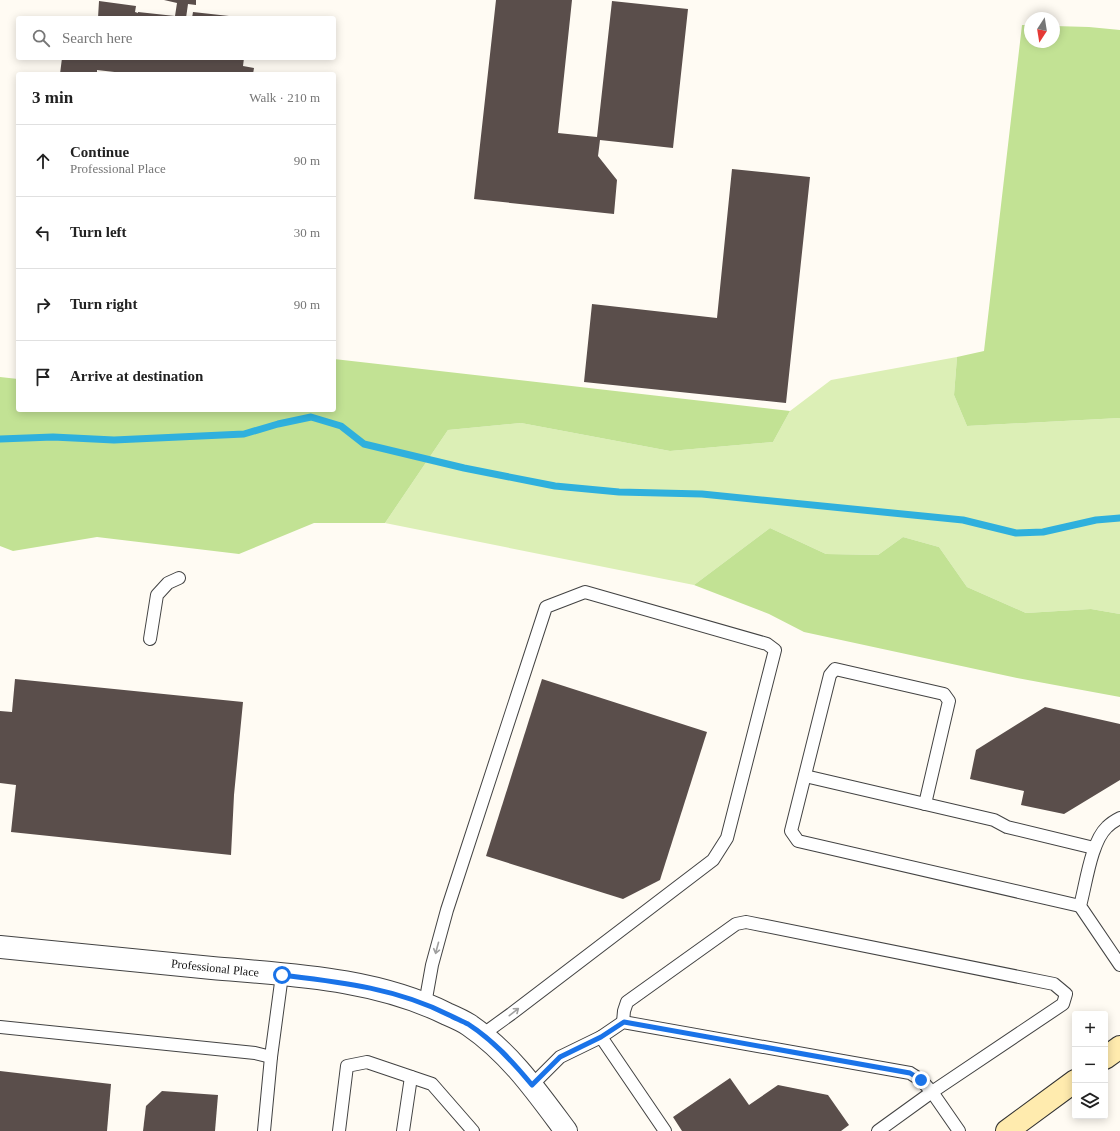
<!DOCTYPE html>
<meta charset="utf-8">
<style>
:root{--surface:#fff;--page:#f2f2f2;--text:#222;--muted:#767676;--line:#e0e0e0}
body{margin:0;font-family:Georgia,serif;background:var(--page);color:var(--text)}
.controls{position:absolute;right:12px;bottom:12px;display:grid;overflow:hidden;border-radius:4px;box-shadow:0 2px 10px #0003}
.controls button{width:36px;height:36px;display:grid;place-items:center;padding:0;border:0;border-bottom:1px solid var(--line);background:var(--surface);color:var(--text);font:20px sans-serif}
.compass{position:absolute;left:1024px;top:12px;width:36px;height:36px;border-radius:50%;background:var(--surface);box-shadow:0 2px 10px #0003;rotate:192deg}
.stop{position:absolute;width:12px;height:12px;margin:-9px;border:3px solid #1a73e8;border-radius:50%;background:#fff}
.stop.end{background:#1a73e8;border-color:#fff;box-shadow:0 1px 4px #0008}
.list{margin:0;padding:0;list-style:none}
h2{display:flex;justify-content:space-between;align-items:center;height:52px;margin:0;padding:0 16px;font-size:17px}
h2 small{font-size:13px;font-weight:400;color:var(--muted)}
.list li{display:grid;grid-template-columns:26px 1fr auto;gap:12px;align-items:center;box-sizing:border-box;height:72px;padding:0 16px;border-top:1px solid var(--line)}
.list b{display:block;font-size:15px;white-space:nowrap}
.list p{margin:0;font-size:13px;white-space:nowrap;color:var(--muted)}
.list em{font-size:13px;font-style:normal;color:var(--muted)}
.icon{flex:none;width:22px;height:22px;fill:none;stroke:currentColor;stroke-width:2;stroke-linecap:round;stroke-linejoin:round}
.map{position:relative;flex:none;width:1120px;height:1131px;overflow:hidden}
.search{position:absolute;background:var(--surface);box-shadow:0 2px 10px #0003;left:16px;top:16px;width:320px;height:44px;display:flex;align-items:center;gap:10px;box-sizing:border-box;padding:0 14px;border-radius:4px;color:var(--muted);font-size:15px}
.panel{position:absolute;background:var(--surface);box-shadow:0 2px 10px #0003;left:16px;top:72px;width:320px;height:340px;border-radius:4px}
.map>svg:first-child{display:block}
.green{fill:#dcefb6}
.forest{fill:#c2e294}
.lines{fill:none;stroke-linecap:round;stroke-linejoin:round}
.stream{stroke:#2fb0dd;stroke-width:7}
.building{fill:#5a4e4b}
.lane-casing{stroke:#434343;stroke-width:14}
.street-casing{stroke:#434343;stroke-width:24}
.secondary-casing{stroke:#323232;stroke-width:24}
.lane{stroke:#fff;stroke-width:12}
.street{stroke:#fff;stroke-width:22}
.secondary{stroke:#ffebae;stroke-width:22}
.oneway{stroke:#9f9f9f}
.route{stroke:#1a73e8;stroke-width:5}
.labels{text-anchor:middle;stroke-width:4;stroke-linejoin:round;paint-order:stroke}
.street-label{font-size:12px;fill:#101010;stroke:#fff}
</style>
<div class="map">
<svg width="1120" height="1131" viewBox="0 0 1120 1131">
<rect width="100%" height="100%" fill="#fffbf3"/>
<polygon class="green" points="957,357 954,395 967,426 1120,418 1120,614 1091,609 1026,613 967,587 939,547 903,537 878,555 826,554 770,528 694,585 385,523 448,430 521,423 670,451 773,442 790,411 831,380"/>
<g class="forest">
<polygon points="1022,25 1030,25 1030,42 1054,42 1054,26 1089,27 1120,30 1120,418 967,426 954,395 957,357 984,351"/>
<polygon points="334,359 790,411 773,442 670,451 521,423 448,430 385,523 314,523 239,554 97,537 13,551 0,546 0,377 18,379 18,410 334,410"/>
<polygon points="770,528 826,554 878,555 903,537 939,547 967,587 1026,613 1091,609 1120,614 1120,697 1017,678 804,632 769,614 694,585"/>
</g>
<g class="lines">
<polyline class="stream" points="0,439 53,437 114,440 244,434 278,424 311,417 341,426 364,444 464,468 555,486 619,492 702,494 963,520 1016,533 1043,532 1096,520 1120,518"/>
</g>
<g class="building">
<polygon points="164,0 196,0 196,5 188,4 186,18 98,18 99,1 136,6 135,12 138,13 138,12 175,16 177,3"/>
<polygon points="496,0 572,0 558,133 597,137 612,1 688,9 673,148 600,140 598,156 617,180 614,214 474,199"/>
<polygon points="193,12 229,16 228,18 192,18"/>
<polygon points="62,58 244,58 243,66 254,68 253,74 132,74 97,70 97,74 60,74"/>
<polygon points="732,169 810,177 786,403 584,382 592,304 717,318"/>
<polygon points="15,679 243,702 234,795 231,855 11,832 16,785 0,783 0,711 12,712"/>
<polygon points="542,679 707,732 660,880 623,899 486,856"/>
<polygon points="1045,707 1120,724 1120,780 1064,814 1021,805 1024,791 970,779 976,750"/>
<polygon points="0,1071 111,1084 107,1131 0,1131"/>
<polygon points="730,1078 749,1105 778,1085 828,1095 849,1125 841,1131 682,1131 673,1117"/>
<polygon points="162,1091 218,1095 215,1131 143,1131 146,1106"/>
</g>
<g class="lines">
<defs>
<g id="lane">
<polyline points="150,639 157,595 168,583 179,578"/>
<polyline points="805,776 994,820 1007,827 1094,848"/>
<polyline points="925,804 949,701 944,694 835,669 830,675 791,831 798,841 1080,906"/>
<path d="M1120,818C1116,820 1111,823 1107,827C1091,842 1086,884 1080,906L1120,965"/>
<polyline points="425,1004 432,965 447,910 546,607 585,592 767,644 775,650 727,838 713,860 511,1014 482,1035"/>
<polyline points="623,1022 624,1011 627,1002 736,924 746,922 1054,984 1066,994 1063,1004 932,1092 878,1131"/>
<polyline points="0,1027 255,1053 271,1057"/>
<polyline points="601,1037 665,1131"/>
<polyline points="532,1085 560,1057 601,1037 623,1022 910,1073 921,1080 932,1092 959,1131"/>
<polyline points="264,1131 271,1057 282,975"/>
<polyline points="339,1131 347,1066 367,1062 432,1084 473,1131"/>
<polyline points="403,1131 411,1077"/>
</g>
<path id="street" d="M0,947C71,954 141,961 212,968C291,975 375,978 447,1014C454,1017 463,1021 469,1025C510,1053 537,1092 566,1131"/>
<g id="secondary">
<polyline points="1105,1058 1120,1047"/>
<polyline points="1007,1131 1075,1081"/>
</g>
</defs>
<use href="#lane" class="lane-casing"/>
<use href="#street" class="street-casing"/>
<use href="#secondary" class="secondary-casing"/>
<use href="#lane" class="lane"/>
<use href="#street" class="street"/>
<use href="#secondary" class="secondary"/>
</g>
<defs><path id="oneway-shaft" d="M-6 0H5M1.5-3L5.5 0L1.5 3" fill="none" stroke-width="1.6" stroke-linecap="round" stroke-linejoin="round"/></defs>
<g class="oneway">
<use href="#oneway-shaft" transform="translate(437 948) rotate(105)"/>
<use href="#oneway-shaft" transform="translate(514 1012) rotate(-38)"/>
</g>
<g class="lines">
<path class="route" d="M282,975C340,982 396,988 449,1015C455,1018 462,1021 468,1024C493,1040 513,1062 532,1085L560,1057L601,1037L624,1022L910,1073L921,1080"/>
</g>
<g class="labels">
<g class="street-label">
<text transform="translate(215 968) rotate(6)" y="4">Professional Place</text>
</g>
</g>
</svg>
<div class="controls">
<button>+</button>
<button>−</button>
<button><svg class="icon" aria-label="layers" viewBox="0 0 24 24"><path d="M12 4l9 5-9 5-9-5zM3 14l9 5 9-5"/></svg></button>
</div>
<svg class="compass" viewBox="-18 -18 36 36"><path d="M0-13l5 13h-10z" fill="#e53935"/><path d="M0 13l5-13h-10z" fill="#767676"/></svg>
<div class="stop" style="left:282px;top:975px"></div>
<div class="stop end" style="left:921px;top:1080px"></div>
<div class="search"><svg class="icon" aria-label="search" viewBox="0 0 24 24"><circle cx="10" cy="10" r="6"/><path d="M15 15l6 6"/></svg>Search here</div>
<section class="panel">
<h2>3 min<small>Walk · 210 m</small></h2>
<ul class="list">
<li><svg class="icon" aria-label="ahead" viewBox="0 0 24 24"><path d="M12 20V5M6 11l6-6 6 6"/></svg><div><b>Continue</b><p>Professional Place</p></div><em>90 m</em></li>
<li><svg class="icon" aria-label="left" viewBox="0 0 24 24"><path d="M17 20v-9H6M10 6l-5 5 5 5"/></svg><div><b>Turn left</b></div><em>30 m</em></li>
<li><svg class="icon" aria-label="right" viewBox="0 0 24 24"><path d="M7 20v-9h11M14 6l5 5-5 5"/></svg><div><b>Turn right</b></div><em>90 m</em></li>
<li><svg class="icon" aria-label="arrive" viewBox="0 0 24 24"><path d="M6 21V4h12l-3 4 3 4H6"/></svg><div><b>Arrive at destination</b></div></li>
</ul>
</section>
</div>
